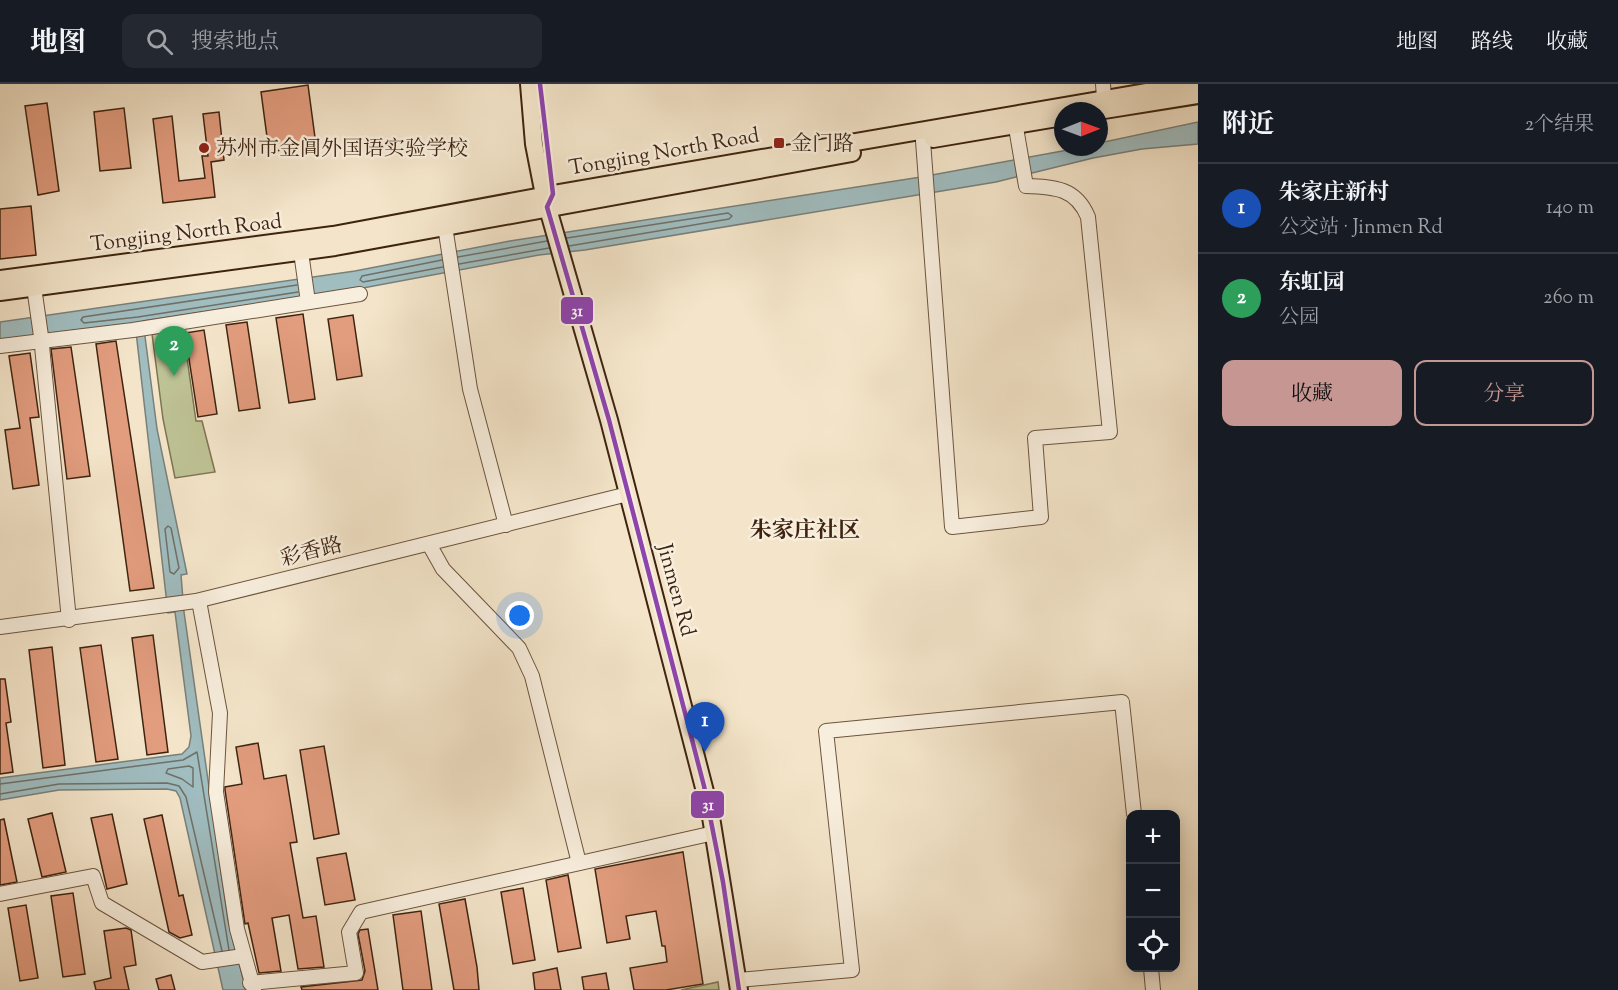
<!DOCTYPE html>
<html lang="zh">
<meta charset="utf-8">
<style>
:root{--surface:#171b24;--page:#242831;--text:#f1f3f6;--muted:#9ea1a6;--line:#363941;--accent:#c59692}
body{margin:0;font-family:"Sorts Mill Goudy","Noto Serif SC",serif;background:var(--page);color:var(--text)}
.controls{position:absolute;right:18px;bottom:18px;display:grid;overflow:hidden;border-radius:12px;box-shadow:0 3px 15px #0003}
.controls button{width:54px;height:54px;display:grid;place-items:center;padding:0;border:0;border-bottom:2px solid var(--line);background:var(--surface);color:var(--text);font:30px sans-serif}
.compass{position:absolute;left:1054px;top:18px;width:54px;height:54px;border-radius:50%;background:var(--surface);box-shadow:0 3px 15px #0003;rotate:89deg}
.you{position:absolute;left:520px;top:532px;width:21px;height:21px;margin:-15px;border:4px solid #fff;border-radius:50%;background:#1a73e8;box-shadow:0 0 0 9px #1a73e833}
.badge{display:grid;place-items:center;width:39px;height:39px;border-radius:50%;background:var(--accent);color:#fff;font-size:20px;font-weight:700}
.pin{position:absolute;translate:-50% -50px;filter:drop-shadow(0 2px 3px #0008)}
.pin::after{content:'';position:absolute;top:32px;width:21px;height:18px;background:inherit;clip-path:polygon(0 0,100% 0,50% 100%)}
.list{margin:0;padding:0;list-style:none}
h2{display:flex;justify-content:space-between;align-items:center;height:78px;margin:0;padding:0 24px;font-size:26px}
h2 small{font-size:20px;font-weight:400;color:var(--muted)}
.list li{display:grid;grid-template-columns:39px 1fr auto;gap:18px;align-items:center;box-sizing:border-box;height:90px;padding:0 24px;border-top:2px solid var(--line)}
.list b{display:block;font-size:22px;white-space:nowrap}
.list p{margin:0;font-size:20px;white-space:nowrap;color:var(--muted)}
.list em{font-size:20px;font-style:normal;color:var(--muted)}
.actions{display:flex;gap:12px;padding:18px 24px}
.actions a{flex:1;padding:14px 0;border:2px solid var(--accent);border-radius:12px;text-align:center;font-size:21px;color:var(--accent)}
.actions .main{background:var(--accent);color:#111}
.icon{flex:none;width:33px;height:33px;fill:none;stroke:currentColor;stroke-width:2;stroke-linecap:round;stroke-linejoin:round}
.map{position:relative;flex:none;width:1198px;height:906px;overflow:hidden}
header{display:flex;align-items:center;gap:36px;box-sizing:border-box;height:84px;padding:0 30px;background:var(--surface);border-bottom:2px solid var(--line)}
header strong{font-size:28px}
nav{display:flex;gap:33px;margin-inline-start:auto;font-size:21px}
.search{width:420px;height:54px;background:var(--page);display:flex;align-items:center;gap:15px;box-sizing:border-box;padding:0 21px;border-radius:12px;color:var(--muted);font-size:22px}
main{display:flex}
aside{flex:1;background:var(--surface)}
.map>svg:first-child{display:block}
.green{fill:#bec395;stroke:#7e7452;stroke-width:1.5}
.water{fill:#a0bdc0;stroke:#79807a;stroke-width:1.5}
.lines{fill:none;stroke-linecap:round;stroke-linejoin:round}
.shore{stroke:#6f7068;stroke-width:1.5}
.building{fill:#e29c7e;stroke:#3e2410;stroke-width:1.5}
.minor-casing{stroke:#6c543e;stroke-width:16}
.major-casing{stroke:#3e2410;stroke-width:20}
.minor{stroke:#f8eedd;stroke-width:14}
.major{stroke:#f4e5ca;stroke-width:16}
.bus-1-casing{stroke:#f8eedd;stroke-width:9}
.bus-1{stroke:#8e44ad;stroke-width:4.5}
.poi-dot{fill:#8f2418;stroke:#f8eedd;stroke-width:2}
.labels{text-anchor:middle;stroke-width:5;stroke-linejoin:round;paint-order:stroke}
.poi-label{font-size:21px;fill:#3e2410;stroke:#f8eedd;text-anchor:start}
.street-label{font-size:21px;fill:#3e2410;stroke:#f8eedd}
.neighbourhood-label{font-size:22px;font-weight:bold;fill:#3e2410;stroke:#f8eedd}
.line-badge{stroke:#f8eedd;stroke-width:2}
.badge-label{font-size:16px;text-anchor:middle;font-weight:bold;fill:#fff}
</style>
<header>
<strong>地图</strong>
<div class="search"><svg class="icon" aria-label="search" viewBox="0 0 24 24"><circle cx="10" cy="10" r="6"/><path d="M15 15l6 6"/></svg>搜索地点</div>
<nav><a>地图</a><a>路线</a><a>收藏</a></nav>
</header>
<main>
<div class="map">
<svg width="1198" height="906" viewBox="0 0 1198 906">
<rect width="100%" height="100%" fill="#f4e5ca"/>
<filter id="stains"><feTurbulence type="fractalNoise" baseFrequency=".00333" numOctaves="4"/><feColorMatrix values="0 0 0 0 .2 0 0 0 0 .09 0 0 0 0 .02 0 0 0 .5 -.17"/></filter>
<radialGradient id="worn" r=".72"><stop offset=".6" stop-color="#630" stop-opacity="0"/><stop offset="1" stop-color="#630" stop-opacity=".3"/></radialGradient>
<g class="green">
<polygon points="183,246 196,337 202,337 215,388 175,394 163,335 152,250"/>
<polygon points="718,898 719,906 681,906"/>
</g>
<polygon class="water" points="1198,38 1198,60 1142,65 1093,74 996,98 585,166 539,171 363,204 143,237 157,345 187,490 181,491 184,528 228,836 246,906 223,906 180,714 176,707 167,705 59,706 0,716 0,694 182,670 189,663 191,652 175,528 168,529 135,239 0,256 0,238 355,187 510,157 921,93 1084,63 1099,63 1099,59"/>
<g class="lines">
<g class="shore">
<polyline points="567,154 728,129 732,132 729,135 569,162"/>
<polyline points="458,173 547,157"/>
<polyline points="442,176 362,192 360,196 363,198 443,183"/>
<polyline points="459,180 549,164"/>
<polyline points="297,201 83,233 81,236 84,239 138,233 298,208"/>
<polygon points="168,442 171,444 179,484 174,490 170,488 165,445"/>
<polygon points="189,682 193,684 193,703 182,695 166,689 168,685"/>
<polyline points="0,700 183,676 197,668 229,866"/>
<polyline points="0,710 59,700 167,699 179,702 186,713 222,867"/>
</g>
</g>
<g class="building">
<polygon points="308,1 316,61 269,68 261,8"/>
<polygon points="47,19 59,107 38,111 25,22"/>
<polygon points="124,24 131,84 100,87 94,28"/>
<polygon points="219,28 224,76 211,78 215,113 163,119 153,35 172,32 179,97 205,94 202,72 208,72 203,30"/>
<polygon points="31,122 36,171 0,175 0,125"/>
<polygon points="303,230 315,315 289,319 276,234"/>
<polygon points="353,231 362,292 337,296 328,235"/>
<polygon points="247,238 260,324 239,327 226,241"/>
<polygon points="204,246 217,330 198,333 185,249"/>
<polygon points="116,257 154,504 130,507 96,260"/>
<polygon points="71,263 90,392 67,395 51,265"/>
<polygon points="30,269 39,333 30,334 39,401 13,405 5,346 20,344 9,272"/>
<polygon points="153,551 168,668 147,671 132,554"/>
<polygon points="101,561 118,675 96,678 80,564"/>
<polygon points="52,563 65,681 43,684 29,566"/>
<polygon points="0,595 5,595 11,638 6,639 13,688 0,690"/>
<polygon points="258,659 264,695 286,691 297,758 290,759 303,834 316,832 324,883 298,885 289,831 272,834 281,887 259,889 248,839 245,840 225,706 225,703 242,700 236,663"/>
<polygon points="324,662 339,750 314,755 300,666"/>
<polygon points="52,729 66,788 42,793 28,735"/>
<polygon points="112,730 127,800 107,805 91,734"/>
<polygon points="162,731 179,812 183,811 192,851 180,854 169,848 144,735"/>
<polygon points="4,735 17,798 0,801 0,736"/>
<polygon points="683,768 703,900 666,906 634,906 630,884 667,878 665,862 662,862 656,827 626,832 630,855 607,859 595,785"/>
<polygon points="346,769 355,816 325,821 317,774"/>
<polygon points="568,791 581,864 558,868 546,796"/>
<polygon points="523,804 535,876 513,880 501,808"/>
<polygon points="73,809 85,890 63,893 51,812"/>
<polygon points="465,815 477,883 479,906 454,906 439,820"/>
<polygon points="26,821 38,894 20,897 8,824"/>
<polygon points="421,827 432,906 403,906 393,831"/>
<polygon points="126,844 131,846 136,881 124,883 129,906 96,906 94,898 111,894 104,847"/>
<polygon points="368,845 378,906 302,906 301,903 362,896 365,887 358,850 360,846"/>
<polygon points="557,884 561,906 535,906 533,889"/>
<polygon points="606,889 609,906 584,906 582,893"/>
<polygon points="171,891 175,906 159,906 156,895"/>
</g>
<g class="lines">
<defs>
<g id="minor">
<polyline points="1103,0 1104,14"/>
<path d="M923,57L952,443L1041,433L1035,354L1110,348L1088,133C1076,104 1055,103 1026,102L1014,32"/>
<polyline points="445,142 470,305 506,441"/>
<polyline points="301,168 308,218"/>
<polyline points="34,203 41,252 69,536"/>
<polyline points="0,262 133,246 360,210"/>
<polyline points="429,460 443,485 519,564 532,592 579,779"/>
<polyline points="199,517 220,629 216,708 237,845 254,906"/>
<polyline points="0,543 196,517 628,410"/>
<polyline points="0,810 93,792 102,819 202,878 243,872"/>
<polyline points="1151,884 1153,906"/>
<polyline points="738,896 852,886 826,647 1122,618 1134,730"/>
<polyline points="250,899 356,889 349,848 361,828 714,749"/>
</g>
<g id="major">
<polyline points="529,0 534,60 544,111 609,336 710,727 739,906"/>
<polyline points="1098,27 1198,11"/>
<polyline points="933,55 1063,33"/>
<polyline points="0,195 333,151 553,110 1193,0"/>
<polyline points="0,208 335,163 852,69"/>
</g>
</defs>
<use href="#minor" class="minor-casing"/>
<use href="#major" class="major-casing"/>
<use href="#minor" class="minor"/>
<use href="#major" class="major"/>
<defs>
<polyline id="bus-1" points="540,0 553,110 547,123 609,336 704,702 723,798 739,906"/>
</defs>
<use href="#bus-1" class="bus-1-casing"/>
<use href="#bus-1" class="bus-1"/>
</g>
<g class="poi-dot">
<rect x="773" y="53" width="12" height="12" rx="3"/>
<circle cx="204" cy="64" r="6"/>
</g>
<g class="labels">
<g class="poi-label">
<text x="791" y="66">金门路</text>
<text x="216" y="71">苏州市金阊外国语实验学校</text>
</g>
<g class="street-label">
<text transform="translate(664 67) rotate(-10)" y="7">Tongjing North Road</text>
<text transform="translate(186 148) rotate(-7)" y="7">Tongjing North Road</text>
<text transform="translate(311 467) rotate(-14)" y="7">彩香路</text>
<text transform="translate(677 506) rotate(75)" y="7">Jinmen Rd</text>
</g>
<g class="neighbourhood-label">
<text x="805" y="453">朱家庄社区</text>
</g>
</g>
<g class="line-badge">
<rect x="560" y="212" width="34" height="29" rx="6" fill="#8e44ad"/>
<rect x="690" y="706" width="35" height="29" rx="6" fill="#8e44ad"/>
</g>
<g class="badge-label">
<text x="577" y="232">31</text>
<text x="708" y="726">31</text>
</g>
<rect width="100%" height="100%" filter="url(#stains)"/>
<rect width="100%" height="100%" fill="url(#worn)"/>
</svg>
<div class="controls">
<button>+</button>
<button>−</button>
<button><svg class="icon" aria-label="locate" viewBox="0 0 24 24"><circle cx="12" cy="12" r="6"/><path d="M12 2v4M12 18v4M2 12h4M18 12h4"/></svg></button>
</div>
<svg class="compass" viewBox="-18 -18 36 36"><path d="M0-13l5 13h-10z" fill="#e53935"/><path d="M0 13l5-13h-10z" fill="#9ea1a6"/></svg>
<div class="you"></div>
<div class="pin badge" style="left:705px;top:668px;background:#1a4fb4">1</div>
<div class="pin badge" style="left:174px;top:292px;background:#2e9e5b">2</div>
</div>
<aside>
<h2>附近<small>2个结果</small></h2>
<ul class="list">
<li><span class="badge" style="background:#1a4fb4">1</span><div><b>朱家庄新村</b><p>公交站 · Jinmen Rd</p></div><em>140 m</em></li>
<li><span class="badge" style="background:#2e9e5b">2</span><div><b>东虹园</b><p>公园</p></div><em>260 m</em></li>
</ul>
<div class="actions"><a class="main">收藏</a><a>分享</a></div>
</aside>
</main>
